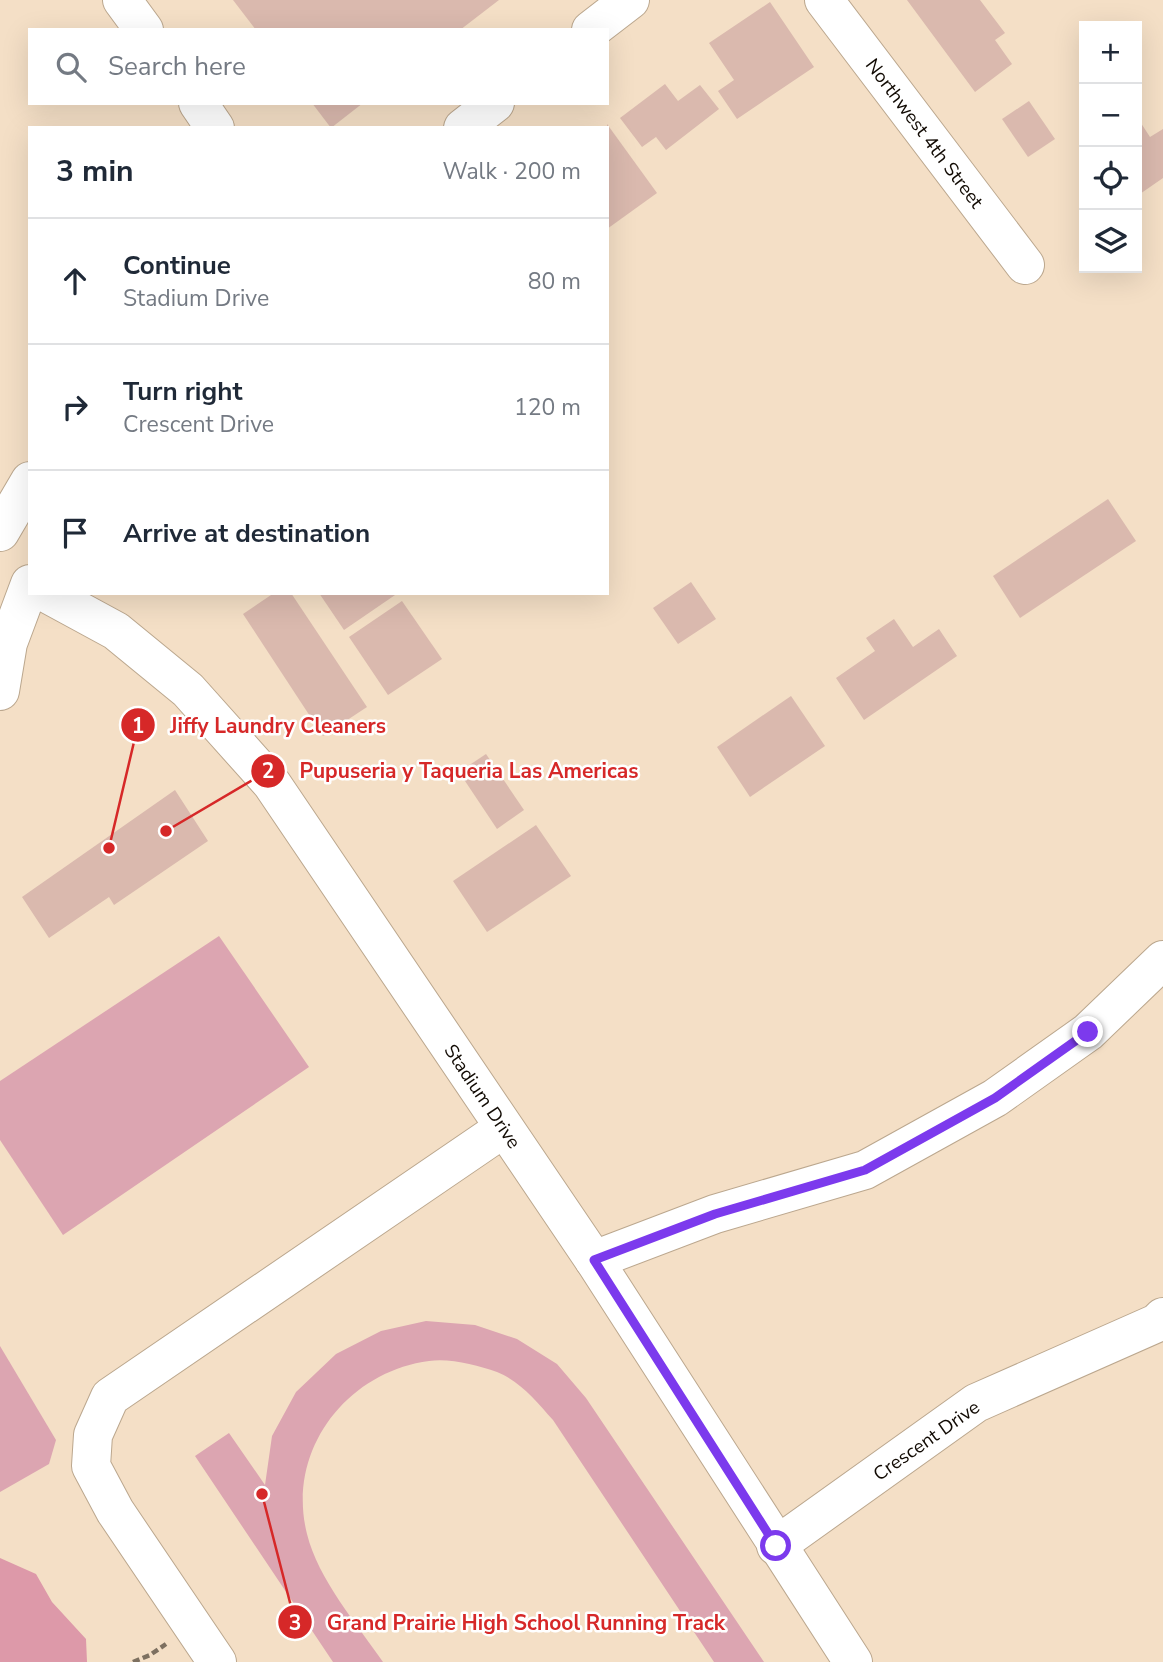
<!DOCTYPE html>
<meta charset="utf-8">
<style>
:root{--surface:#fff;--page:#f6f6f7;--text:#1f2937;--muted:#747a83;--line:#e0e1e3}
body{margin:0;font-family:"Nunito Sans",sans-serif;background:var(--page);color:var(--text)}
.controls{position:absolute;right:21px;top:21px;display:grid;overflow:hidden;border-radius:0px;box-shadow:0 7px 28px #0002}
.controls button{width:63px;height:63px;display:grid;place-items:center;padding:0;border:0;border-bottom:2px solid var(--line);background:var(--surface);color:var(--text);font:35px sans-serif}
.stop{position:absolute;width:21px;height:21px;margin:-16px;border:5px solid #7c3aed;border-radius:50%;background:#fff}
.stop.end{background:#7c3aed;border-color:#fff;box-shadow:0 2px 7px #0008}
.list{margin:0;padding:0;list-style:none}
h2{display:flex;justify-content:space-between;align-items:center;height:91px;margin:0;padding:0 28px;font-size:30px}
h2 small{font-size:23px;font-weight:400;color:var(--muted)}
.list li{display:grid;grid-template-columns:46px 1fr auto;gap:21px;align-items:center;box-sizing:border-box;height:126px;padding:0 28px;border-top:2px solid var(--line)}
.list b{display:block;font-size:26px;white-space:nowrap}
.list p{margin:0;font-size:23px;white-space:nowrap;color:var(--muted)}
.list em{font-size:23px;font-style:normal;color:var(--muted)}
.icon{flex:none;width:38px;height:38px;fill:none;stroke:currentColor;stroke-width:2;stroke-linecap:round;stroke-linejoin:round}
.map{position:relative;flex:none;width:1163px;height:1662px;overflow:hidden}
.search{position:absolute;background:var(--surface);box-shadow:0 7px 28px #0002;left:28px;top:28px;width:581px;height:77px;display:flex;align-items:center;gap:18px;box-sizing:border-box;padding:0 24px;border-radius:0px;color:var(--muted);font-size:26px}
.panel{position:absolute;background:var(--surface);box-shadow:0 7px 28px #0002;left:28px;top:126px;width:581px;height:469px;border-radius:0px}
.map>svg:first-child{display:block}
.green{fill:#dca5b1}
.forest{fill:#dd99a9}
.building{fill:#dab9ae}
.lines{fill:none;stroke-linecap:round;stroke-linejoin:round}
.minor-casing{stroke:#bba78e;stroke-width:40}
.path{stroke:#7d7060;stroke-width:4.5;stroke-dasharray:7 3.5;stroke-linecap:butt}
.minor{stroke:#fff;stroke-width:38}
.route{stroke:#7c3aed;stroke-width:9}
.labels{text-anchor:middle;stroke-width:5;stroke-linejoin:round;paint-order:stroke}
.street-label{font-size:19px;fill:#110a03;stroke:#fff}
.leader{fill:none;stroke:#d62828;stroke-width:2.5}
.callout-dot{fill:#d62828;stroke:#fff;stroke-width:2.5}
.mark-label{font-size:21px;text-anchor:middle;font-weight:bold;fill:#fff}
.callout-label{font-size:21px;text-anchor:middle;font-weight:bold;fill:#d62828;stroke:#fff;stroke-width:5;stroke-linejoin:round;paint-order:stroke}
</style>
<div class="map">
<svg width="1163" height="1662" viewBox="0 0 1163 1662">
<rect width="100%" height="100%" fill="#f4dfc6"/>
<g class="green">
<polygon points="219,936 309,1067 63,1235 0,1140 0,1081"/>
<path d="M426,1321L475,1325L517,1339L557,1364L586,1398L764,1662H714L553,1420C537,1402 520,1381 497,1372C477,1365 450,1358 429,1361C346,1372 286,1451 307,1534C318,1579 357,1624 383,1662H333L195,1456L229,1433L265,1485L272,1436L296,1392L336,1354L381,1331Z"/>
<polygon points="0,1346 56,1440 49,1464 0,1492"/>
</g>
<polygon class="forest" points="0,1558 36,1574 52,1602 86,1639 87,1662 0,1662"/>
<g class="building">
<polygon points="233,0 499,0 460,30 256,30"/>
<polygon points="907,0 980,0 1005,33 995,40 1012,64 975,92"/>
<polygon points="770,2 814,67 737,119 718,91 734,80 709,43"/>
<polygon points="665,84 678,101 700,85 719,109 666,150 656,137 642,147 620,118"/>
<polygon points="1029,101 1055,139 1028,157 1002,119"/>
<polygon points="312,103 363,103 331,128"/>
<polygon points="1137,117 1150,137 1163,129 1163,178 1137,196"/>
<polygon points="607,124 657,193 607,229"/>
<polygon points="1108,499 1136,541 1020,618 993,576"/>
<polygon points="691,582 716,619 678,644 653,608"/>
<polygon points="274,593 291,593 367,707 323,736 243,614"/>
<polygon points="319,593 398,593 344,630"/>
<polygon points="402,601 442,659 388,695 349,637"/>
<polygon points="894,619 913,647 939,629 957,656 864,720 836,678 875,651 866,638"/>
<polygon points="791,696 825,746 750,797 717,747"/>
<polygon points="486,754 524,810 497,829 459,772"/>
<polygon points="175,790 208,841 114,905 109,897 49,938 22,897"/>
<polygon points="536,825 571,876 487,932 453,881"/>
</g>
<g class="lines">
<defs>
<g id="minor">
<polyline points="122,0 144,30"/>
<polyline points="824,0 1025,265"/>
<polyline points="591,30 630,0"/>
<polyline points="198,103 215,128"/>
<polyline points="463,128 495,103"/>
<polyline points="0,532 30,481"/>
<polyline points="46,593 116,631 188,690 272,784 594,1260 853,1662"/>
<polyline points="0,691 8,643 30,584"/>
<polyline points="594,1260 715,1214 865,1170 995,1098 1088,1032 1163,960"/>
<polyline points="776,1546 976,1403 1157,1323 1163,1317"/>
<polyline points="217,1662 115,1511 91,1466 93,1435 110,1397 504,1128"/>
</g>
</defs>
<use href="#minor" class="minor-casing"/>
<polyline class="path" points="133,1662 150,1655 166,1644"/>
<use href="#minor" class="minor"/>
</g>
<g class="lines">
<polyline class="route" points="776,1546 594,1260 715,1214 865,1170 995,1098 1088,1032"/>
</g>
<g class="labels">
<g class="street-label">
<text transform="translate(925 133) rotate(53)" y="7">Northwest 4th Street</text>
<text transform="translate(483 1096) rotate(56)" y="7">Stadium Drive</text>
<text transform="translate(926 1440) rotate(-35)" y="7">Crescent Drive</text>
</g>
</g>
<path class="leader" d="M109 848L138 725M166 831L268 771M262 1494L295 1622"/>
<g class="callout-dot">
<circle cx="109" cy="848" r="7"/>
<circle cx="166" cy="831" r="7"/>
<circle cx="262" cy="1494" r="7"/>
<circle cx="138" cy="725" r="18"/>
<circle cx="268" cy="771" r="18"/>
<circle cx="295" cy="1622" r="18"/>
</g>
<g class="mark-label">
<text x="138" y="733">1</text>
<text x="268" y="778">2</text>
<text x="295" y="1630">3</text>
</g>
<g class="callout-label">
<text x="278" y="733">Jiffy Laundry Cleaners</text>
<text x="469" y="778">Pupuseria y Taqueria Las Americas</text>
<text x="526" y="1630">Grand Prairie High School Running Track</text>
</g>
</svg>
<div class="controls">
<button>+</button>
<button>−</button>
<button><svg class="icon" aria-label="locate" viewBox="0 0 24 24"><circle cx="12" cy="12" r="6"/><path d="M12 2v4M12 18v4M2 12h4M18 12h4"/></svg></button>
<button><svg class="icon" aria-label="layers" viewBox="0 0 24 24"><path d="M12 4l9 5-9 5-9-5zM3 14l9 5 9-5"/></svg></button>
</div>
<div class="stop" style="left:776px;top:1546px"></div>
<div class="stop end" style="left:1088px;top:1032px"></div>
<div class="search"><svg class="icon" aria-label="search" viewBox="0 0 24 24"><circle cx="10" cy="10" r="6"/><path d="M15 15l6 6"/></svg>Search here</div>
<section class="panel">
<h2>3 min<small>Walk · 200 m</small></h2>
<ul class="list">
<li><svg class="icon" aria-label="ahead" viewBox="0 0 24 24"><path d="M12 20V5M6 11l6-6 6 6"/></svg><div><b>Continue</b><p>Stadium Drive</p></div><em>80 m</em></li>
<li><svg class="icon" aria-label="right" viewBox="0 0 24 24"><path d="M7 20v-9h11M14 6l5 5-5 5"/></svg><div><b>Turn right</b><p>Crescent Drive</p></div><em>120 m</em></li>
<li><svg class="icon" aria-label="arrive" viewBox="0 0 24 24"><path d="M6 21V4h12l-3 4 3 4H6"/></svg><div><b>Arrive at destination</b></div></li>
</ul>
</section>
</div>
